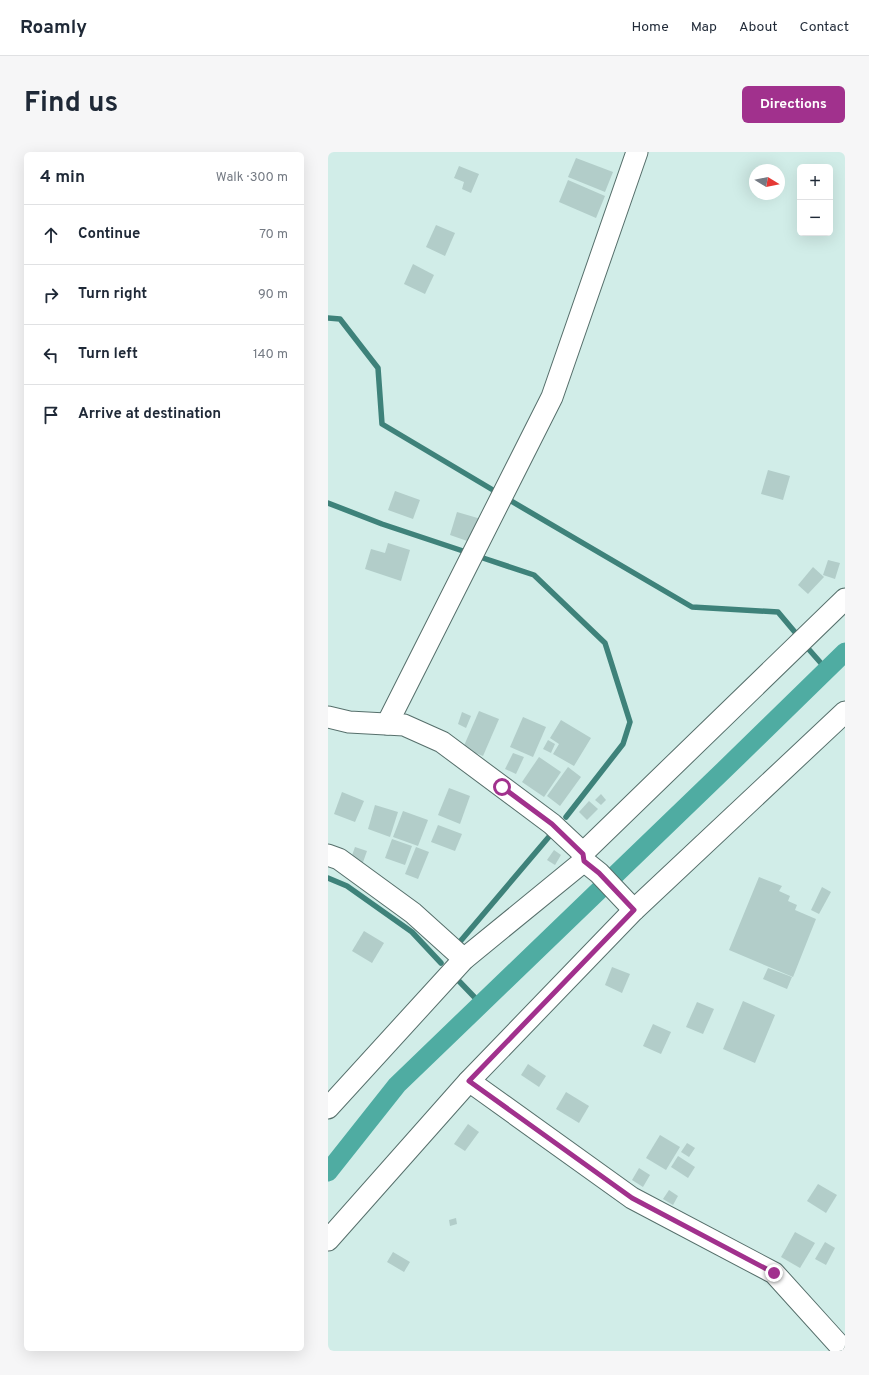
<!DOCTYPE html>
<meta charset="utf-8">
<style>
:root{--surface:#fff;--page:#f6f6f7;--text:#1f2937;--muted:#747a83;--line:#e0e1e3;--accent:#a1318d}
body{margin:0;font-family:Overpass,sans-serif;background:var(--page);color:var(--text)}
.controls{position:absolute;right:12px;top:12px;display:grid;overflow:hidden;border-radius:6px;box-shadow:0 4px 16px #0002}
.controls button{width:36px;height:36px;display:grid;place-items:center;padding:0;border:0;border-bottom:1px solid var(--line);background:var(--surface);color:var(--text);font:20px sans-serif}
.compass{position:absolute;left:421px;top:12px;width:36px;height:36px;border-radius:50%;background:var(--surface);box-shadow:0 4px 16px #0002;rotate:100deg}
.stop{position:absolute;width:12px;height:12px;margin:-9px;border:3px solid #a1318d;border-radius:50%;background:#fff}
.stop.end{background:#a1318d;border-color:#fff;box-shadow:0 1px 4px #0008}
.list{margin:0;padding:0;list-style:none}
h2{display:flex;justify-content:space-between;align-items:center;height:52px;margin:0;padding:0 16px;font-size:17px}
h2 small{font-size:13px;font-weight:400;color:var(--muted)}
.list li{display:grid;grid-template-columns:26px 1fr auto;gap:12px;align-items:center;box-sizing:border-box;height:60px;padding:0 16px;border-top:1px solid var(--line)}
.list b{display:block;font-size:15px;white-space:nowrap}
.list em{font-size:13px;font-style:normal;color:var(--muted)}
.icon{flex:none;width:22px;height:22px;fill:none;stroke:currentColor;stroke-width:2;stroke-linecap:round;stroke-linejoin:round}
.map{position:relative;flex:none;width:517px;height:1199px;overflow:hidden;border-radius:6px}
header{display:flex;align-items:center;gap:24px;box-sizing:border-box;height:56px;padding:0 20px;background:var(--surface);border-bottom:1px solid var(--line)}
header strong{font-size:19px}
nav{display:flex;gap:22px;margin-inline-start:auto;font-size:14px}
.intro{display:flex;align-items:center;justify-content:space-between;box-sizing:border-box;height:96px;padding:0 24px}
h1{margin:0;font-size:28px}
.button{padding:10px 18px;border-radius:6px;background:var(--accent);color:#fff;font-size:14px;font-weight:700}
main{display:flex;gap:24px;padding:0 24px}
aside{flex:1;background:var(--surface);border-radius:6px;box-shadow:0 4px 16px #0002}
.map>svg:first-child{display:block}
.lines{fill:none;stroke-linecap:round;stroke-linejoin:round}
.stream{stroke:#3e827a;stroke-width:5.5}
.canal{stroke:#4faca2;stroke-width:19}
.building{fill:#b2cdc9}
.minor-casing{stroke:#566f6b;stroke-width:23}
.minor{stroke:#fff;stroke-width:21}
.route{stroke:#a1318d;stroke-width:5}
</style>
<header>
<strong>Roamly</strong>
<nav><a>Home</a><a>Map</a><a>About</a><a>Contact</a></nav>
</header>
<div class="intro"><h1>Find us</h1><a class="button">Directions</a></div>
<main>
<aside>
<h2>4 min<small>Walk · 300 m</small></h2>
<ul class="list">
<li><svg class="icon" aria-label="ahead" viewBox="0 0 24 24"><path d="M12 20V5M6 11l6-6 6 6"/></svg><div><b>Continue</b></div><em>70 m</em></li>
<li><svg class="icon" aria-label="right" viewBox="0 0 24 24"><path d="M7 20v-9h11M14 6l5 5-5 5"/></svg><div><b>Turn right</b></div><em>90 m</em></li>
<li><svg class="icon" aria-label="left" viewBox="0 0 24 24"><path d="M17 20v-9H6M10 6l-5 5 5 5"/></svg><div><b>Turn left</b></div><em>140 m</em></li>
<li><svg class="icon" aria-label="arrive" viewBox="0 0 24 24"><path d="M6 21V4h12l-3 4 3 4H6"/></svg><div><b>Arrive at destination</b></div></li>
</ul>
</aside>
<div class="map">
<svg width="517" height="1199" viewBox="0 0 517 1199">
<rect width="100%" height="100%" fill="#d1ede8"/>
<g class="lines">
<g class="stream">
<polyline points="0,166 12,167 50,216 54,272 170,341"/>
<polyline points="178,346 364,455 450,460 471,485"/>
<polyline points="0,351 54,372 141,401"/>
<polyline points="149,404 206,423 277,491 302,570 295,592 238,665"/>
<polyline points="477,493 499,518"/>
<polyline points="0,726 19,734 84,780 113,811"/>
<polyline points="130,792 225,680"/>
<polyline points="130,828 153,852"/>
</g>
<polyline class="canal" points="0,1020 69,933 396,618 517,500"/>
</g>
<g class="building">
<polygon points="248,6 285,20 277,40 240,25"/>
<polygon points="131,14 151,22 143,41 134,37 136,30 126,26"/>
<polygon points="240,28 277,44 268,66 231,50"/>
<polygon points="108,73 127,81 117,104 98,95"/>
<polygon points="85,112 106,123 97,142 76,132"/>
<polygon points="440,318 462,324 455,348 433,342"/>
<polygon points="67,339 92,348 85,367 60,358"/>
<polygon points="129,360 153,367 145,391 122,383"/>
<polygon points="60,391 82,398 73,429 37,417 43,397 57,401"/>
<polygon points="500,408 512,411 507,427 495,423"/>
<polygon points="485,415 496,425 480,442 470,433"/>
<polygon points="151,559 171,567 155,604 135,596"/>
<polygon points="134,560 143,564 138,576 130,572"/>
<polygon points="195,565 218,575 205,605 182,595"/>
<polygon points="233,568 263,586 246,614 225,602 231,592 222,586"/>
<polygon points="220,588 227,592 223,601 215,597"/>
<polygon points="185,601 196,605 188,622 177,617"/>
<polygon points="211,605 233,620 216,645 194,630"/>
<polygon points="240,615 253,625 232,654 219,644"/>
<polygon points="121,636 142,644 132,672 110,663"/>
<polygon points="14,640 36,649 27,670 6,662"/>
<polygon points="273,642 278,648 273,653 267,648"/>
<polygon points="261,649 270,657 259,668 251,660"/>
<polygon points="47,653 70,660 62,685 40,677"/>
<polygon points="75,659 100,668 90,694 65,685"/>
<polygon points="110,673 134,682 127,699 103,690"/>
<polygon points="64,687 84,694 77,713 57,706"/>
<polygon points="27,695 39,699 34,713 22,709"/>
<polygon points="88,695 101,700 90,727 77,722"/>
<polygon points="226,698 233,703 227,713 219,708"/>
<polygon points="431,725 454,734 451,739 462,744 460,749 469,753 467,758 488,767 465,825 401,798"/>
<polygon points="494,735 503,740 491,762 483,758"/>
<polygon points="36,779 56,791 44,811 24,799"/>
<polygon points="284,815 302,822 294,841 277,833"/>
<polygon points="440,816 464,825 459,837 435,827"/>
<polygon points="415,849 447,863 427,911 395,897"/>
<polygon points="369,850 386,857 375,882 358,875"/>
<polygon points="325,872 343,880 333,902 315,894"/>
<polygon points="200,912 218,924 211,935 193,923"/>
<polygon points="238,940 261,954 251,971 228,957"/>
<polygon points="140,972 151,980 137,999 126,992"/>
<polygon points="332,983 352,995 338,1018 318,1006"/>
<polygon points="359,991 367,996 361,1005 353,1000"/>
<polygon points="350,1004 367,1015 360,1026 343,1015"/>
<polygon points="311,1016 322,1023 315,1035 304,1028"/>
<polygon points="490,1032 509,1043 498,1061 479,1049"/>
<polygon points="341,1038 350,1044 345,1053 335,1047"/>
<polygon points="128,1066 129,1072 122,1074 121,1068"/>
<polygon points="467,1080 487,1091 472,1116 453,1105"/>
<polygon points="497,1090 507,1096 498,1113 487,1107"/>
<polygon points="65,1100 82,1110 76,1120 59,1110"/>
</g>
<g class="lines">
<defs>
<g id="minor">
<polyline points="0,565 21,570 76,573 114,590 224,672 255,701 256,709 271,721 306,758"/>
<polyline points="59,572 224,245 309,0"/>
<polyline points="255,701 517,447"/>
<polyline points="0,703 11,707 85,761 136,807"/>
<polyline points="141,929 304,1046 446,1121 512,1194 517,1198"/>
<polyline points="0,956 136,807 256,709"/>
<polyline points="0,1088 141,929 306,758 517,560"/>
</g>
</defs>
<use href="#minor" class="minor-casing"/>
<use href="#minor" class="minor"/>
</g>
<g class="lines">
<polyline class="route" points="174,635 224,672 255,702 256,709 271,721 306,758 141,929 304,1046 446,1121"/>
</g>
</svg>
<div class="controls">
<button>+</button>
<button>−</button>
</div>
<svg class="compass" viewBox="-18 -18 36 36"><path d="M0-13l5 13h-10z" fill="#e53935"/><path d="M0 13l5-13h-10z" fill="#747a83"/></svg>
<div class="stop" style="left:174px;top:635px"></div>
<div class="stop end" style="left:446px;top:1121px"></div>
</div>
</main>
